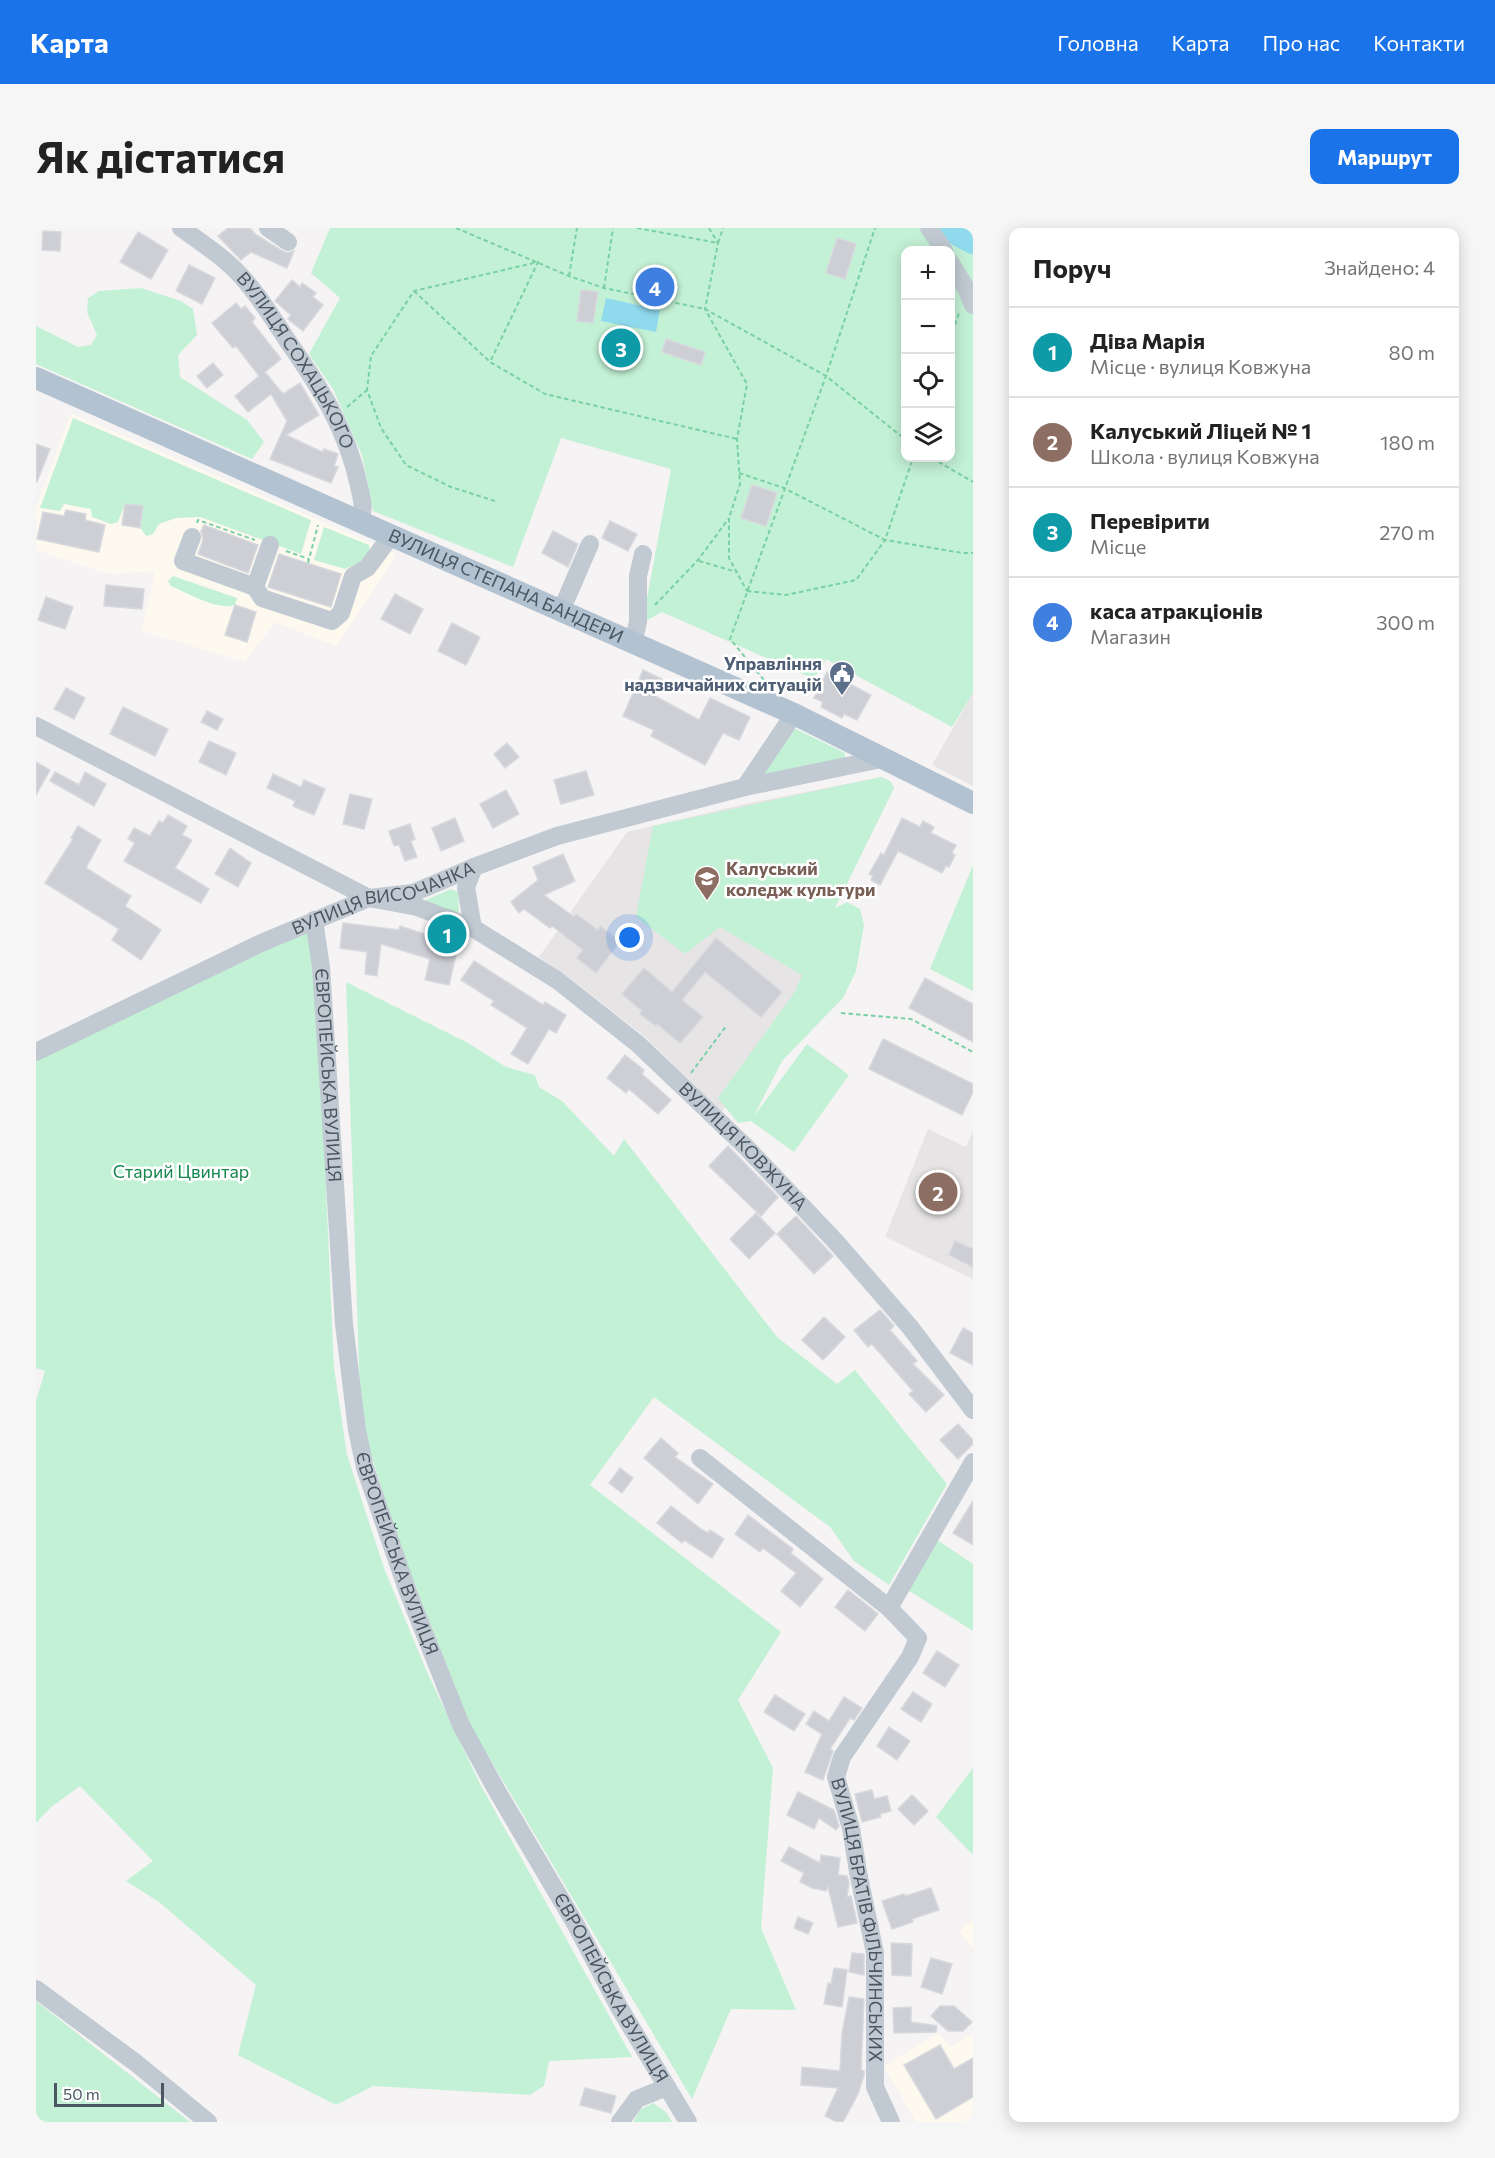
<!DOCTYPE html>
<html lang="uk">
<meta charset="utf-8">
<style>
:root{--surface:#fff;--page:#f6f6f6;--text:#222;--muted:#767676;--line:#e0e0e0;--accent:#1a73e8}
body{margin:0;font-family:Commissioner,sans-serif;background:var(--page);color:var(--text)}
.controls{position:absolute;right:18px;top:18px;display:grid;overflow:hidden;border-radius:12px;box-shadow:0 3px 15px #0003}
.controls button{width:54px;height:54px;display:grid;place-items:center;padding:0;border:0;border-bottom:2px solid var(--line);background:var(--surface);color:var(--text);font:30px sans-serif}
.scale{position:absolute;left:18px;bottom:15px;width:110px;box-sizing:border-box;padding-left:6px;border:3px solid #4a5661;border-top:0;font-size:16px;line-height:21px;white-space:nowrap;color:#4a5661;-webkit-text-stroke:4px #fff;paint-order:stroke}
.you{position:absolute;left:594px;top:710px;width:21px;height:21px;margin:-15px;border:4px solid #fff;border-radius:50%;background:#1a73e8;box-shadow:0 0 0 9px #1a73e833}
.badge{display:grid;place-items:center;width:39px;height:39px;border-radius:50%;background:var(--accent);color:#fff;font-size:20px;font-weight:700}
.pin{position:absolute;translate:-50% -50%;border:3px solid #fff;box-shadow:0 2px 6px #0006}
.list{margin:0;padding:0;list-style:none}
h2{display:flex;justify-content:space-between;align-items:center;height:78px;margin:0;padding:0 24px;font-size:26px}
h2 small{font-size:20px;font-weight:400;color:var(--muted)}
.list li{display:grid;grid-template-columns:39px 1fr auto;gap:18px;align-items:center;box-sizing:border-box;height:90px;padding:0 24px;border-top:2px solid var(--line)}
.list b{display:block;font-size:22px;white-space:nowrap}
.list p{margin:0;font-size:20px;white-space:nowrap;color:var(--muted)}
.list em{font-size:20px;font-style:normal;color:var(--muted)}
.icon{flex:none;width:33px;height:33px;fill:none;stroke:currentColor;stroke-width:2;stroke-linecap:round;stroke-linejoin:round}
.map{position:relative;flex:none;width:937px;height:1894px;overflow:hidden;border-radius:12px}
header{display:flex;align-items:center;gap:36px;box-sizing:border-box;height:84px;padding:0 30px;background:var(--accent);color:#fff}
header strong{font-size:28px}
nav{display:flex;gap:33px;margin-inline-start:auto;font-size:21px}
.intro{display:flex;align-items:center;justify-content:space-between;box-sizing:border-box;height:144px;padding:0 36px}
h1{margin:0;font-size:42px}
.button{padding:15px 27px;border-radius:12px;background:var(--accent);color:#fff;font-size:21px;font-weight:700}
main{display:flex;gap:36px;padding:0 36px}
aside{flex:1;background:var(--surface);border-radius:12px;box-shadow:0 3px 15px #0003}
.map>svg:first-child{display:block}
.commercial{fill:#fdf9ef}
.education{fill:#e6e4e5}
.green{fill:#c3f1d5;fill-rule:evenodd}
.water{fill:#90daee}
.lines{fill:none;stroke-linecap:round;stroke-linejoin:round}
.river{stroke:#90daee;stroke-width:26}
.building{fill:#cdcfd5;stroke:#d7d9de;stroke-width:1.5}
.path{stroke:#7ad0a6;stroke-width:2;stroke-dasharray:4.5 3;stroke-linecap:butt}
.minor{stroke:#c1cad2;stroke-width:18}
.major{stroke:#b3c2d1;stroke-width:22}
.labels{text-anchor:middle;stroke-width:5;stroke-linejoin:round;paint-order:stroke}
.street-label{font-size:18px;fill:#4a5661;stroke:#fff}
.service-label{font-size:18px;font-weight:bold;fill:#4e5e75;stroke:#fff;text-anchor:end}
.education-label{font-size:18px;font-weight:bold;fill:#785e54;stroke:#fff;text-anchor:start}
.park-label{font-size:18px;fill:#17864f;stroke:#fff}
</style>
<header>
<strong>Карта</strong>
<nav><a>Головна</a><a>Карта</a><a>Про нас</a><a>Контакти</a></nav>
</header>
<div class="intro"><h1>Як дістатися</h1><a class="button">Маршрут</a></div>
<main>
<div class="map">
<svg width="937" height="1894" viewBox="0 0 937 1894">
<rect width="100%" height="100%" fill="#f5f3f3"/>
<g class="commercial">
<polygon points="35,185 361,326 300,418 239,394 209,434 106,403 119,343 73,346 0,322 0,280"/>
<polygon points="937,1692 937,1721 923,1703"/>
<polygon points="902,1805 915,1819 937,1805 937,1889 930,1894 880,1894 848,1838"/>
</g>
<g class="education">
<polygon points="937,465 937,558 896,537"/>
<polygon points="845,549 854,553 858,560 780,717 775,752 686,884 608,808 530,747 503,729 591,604 709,576"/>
<polygon points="892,901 930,919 937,903 937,1051 849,1009"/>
</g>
<g class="green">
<path d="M294,0H904L937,20V465L916,499L790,431L778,451L626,384L600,398L611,370L635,241L525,210L477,339L337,283L326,227L297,161L273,126L304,70L275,45ZM870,22H914V230H870Z"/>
<polygon points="105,60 145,73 157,81 161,107 142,127 144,149 211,192 228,214 216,231 0,136 0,98 42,119 55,117 61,107 51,84 52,70 63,63"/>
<polygon points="37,190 275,292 265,326 164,289 140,290 123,296 117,306 110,308 89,276 82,294 75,296 56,289 55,281 28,276 24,283 4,280"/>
<polygon points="288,299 333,317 334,324 327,333 309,341 278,332"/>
<path d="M137,348L201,370L199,377C182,383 151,365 135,358L132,353Z"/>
<polygon points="760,501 809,525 809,530 727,548 752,503"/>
<polygon points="845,549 854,553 858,560 799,680 811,674 824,681 828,697 820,743 807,770 746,833 718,888 771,816 813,847 758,924 715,893 702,895 682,870 759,764 766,747 684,699 649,726 600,689 617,598"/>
<polygon points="937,637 937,763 894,741"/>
<polygon points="415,661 422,664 423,682 421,686 388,673"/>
<polygon points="278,692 298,1140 311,1227 348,1340 390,1442 444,1556 596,1829 513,1833 508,1858 494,1867 337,1858 300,1877 202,1827 220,1757 123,1674 90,1653 117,1633 44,1558 14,1580 0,1595 0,1173 9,1143 0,1140 0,824"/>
<polygon points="310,754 432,815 470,839 499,847 503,859 526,873 578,928 588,911 741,1109 801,1156 819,1142 911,1256 853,1357 818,1333 794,1299 618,1169 554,1257 745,1404 702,1472 737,1540 725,1700 760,1782 695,1781 656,1871 435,1499 364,1319 334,1223 324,1167"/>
<polygon points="901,1312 937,1336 937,1403 872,1362"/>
<polygon points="937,1540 937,1627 900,1589"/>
<polygon points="0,1773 154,1894 0,1894"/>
<polygon points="617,1875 630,1884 636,1894 597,1894 604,1882"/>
</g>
<polygon class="water" points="570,70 624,82 620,104 565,93"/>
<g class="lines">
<polyline class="river" points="913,0 937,13"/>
</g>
<g class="building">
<polygon points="192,0 214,0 219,6 246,23 252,25 258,23 251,40 215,24 205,32 182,8"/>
<polygon points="7,3 25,4 24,23 6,22"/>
<polygon points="102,4 132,22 115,51 84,34"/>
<polygon points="801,10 820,16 809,51 790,45"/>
<polygon points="153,37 179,50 166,76 140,63"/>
<polygon points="256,52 264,59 266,55 280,65 277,69 287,77 267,103 252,91 255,87 239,73"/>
<polygon points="545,62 562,64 557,95 541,93"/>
<polygon points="200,75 205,81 209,78 219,90 216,94 245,131 229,144 247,166 264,155 283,187 250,207 286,224 288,221 302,226 298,238 302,239 295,255 234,231 251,193 235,166 212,184 199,168 223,148 200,118 197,120 176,95"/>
<polygon points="630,111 669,124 665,137 626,124"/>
<polygon points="177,135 187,147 171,160 161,148"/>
<polygon points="0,216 14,221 1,254 0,254"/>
<polygon points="716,257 741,265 730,298 705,290"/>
<polygon points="89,276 107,278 104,300 86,297"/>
<polygon points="30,282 50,286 49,292 69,297 63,324 1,311 7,284 28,288"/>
<polygon points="574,293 601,306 592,323 566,310"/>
<polygon points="168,297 222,317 212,345 162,326 167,312 165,303"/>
<polygon points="517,303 542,316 532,339 506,325"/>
<polygon points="243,326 305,346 295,379 232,359"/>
<polygon points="70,357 108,361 106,381 68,378"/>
<polygon points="359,366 387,381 374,406 345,391"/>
<polygon points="10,369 37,379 29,401 2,392"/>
<polygon points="199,377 220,384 211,414 189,407"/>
<polygon points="416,395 444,409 430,437 402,423"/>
<polygon points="607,442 626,451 619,468 663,492 674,470 714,489 703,512 687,505 669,537 615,508 618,502 587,488"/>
<polygon points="791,444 835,467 821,492 808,486 806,490 785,479 787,474 778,470"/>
<polygon points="30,460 49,470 38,491 18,481"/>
<polygon points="87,479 132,501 119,528 74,506"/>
<polygon points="171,483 187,491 181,502 165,494"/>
<polygon points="173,513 200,525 190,547 163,534"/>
<polygon points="471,515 483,529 469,540 458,526"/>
<polygon points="0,534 14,542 0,567"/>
<polygon points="550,543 558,567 525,576 518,552"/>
<polygon points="19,544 43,557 49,544 70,556 58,578 14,553"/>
<polygon points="237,546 265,559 268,552 289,561 278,587 257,578 259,573 231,560"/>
<polygon points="470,562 483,586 457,600 444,576"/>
<polygon points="314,566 336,571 328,601 307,596"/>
<polygon points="132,587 151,598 146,607 156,612 139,640 173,661 165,675 88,633 99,615 92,611 98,600 114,608 123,593 127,595"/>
<polygon points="419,590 428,613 405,623 396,600"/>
<polygon points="866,590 884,599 887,593 898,599 895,605 920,617 916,625 919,627 913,639 910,638 906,645 862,623 844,657 835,652 837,648 833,646 845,625 848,627"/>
<polygon points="374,596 379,611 375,613 381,629 369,633 363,617 358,618 353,603"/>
<polygon points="42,598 65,612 50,640 95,668 89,678 125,702 105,732 76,712 83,701 9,655 37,611 35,610"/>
<polygon points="194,620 215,635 202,659 179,646"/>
<polygon points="527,626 539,653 508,667 538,689 540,686 562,702 564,698 584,713 560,745 541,730 547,722 516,698 514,700 488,681 483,685 475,674 502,652 497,639"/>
<polygon points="307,695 363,702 364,698 394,708 392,715 421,722 413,757 389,752 394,731 345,716 341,748 329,746 331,724 304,720"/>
<polygon points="680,710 746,764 725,789 669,744 646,772 667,789 644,815 621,796 620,798 604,786 606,783 586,766 608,740 636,764"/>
<polygon points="438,733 507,777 509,774 530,787 520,805 513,801 492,836 475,826 491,800 455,777 458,773 425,752"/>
<polygon points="889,750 937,776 937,814 873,780"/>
<polygon points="847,811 937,856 937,864 926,887 833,841"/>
<polygon points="589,827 608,842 606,846 635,872 622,886 593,861 590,865 571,850"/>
<polygon points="692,918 742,969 725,988 673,938"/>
<polygon points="720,985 739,1005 713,1031 694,1011"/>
<polygon points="760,988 797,1028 778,1046 741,1006"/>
<polygon points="919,1013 937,1021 937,1039 913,1027"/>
<polygon points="844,1082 858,1098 854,1102 881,1133 877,1136 908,1167 890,1184 873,1166 877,1163 836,1116 832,1119 818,1102"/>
<polygon points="788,1089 809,1109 787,1132 766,1112"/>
<polygon points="927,1100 937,1105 937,1137 914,1125"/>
<polygon points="922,1196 937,1212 937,1216 922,1231 904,1212"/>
<polygon points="625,1210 642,1225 639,1229 677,1256 662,1276 608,1230"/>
<polygon points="584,1240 597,1250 586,1265 573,1255"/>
<polygon points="937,1273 937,1317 917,1305"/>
<polygon points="635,1278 665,1301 672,1305 674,1302 688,1311 676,1330 648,1312 646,1315 621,1295"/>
<polygon points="712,1287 757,1321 755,1325 787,1351 764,1379 745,1363 760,1345 727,1320 724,1324 699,1306"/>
<polygon points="812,1362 842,1386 829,1403 799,1379"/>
<polygon points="901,1423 923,1437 909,1459 887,1445"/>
<polygon points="877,1464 896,1476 885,1494 865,1481"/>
<polygon points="739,1467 769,1486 758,1503 728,1484"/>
<polygon points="808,1469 826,1480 818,1492 814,1490 794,1521 797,1523 787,1552 769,1544 786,1506 770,1496 778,1483 793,1493"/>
<polygon points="853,1499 874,1513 861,1532 841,1518"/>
<polygon points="836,1562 838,1571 851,1568 855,1583 844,1586 845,1589 826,1594 819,1566"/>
<polygon points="762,1564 798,1582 803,1598 800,1602 783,1590 778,1601 751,1587"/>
<polygon points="876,1567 892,1583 878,1597 862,1581"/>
<polygon points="753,1619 784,1635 785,1627 804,1630 802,1647 811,1648 813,1655 811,1669 815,1668 821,1695 802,1699 792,1659 790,1663 776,1660 764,1654 768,1645 745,1633"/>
<polygon points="895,1660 903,1682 876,1691 877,1694 856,1701 846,1673 868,1666 869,1668"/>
<polygon points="762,1689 777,1695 772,1706 758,1700"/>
<polygon points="855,1715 876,1716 875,1748 856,1747"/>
<polygon points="816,1725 828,1726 828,1747 813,1744"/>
<polygon points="895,1730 916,1736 906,1766 885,1759"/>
<polygon points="798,1740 811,1742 806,1779 788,1776 792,1755 795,1756"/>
<polygon points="813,1769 828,1771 825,1842 828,1843 828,1847 822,1866 807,1894 801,1894 789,1888 802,1860 765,1857 766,1839 804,1843 806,1805"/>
<polygon points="904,1778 918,1778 936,1794 927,1803 912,1803 895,1788"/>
<polygon points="875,1779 875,1794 901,1798 900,1804 858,1805 857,1780"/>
<polygon points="904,1817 918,1841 937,1830 937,1869 900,1891 868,1837"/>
<polygon points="549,1860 580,1868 575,1885 544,1877"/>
</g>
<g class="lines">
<g class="path">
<polyline points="420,0 533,48 568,60 669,81 790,148 870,212"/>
<polyline points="601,0 682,15 687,0"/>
<polyline points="673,0 682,15 669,81 711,156 701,211 704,256 693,290 693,330 711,363"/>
<polyline points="533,48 541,0"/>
<polyline points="568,60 577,0"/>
<polyline points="378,63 454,134"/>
<polyline points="914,111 923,85"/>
<polyline points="311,179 331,162"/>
<polyline points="896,230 937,254"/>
<polyline points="703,245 748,260 849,312 877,230"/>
<polyline points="459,273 415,259 370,237 345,200 331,162 335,128 378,63 502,34 454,134 509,166 701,211"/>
<polyline points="161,295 162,292 219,312"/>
<polyline points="250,323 273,331"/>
<polyline points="663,333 701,344"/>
<polyline points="272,335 282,297"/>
<polyline points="711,363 750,367 820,352 849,312 927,325 937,325"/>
<polyline points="619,377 662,332 693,290"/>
<polyline points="728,452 694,411 790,148 839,0"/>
<polyline points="805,785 875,791 937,824"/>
<polyline points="655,845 691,797"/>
</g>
<g class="minor">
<path id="s1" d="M145,0C166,15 189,30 206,49C223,68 237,90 251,112C284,159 311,201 323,258C326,271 329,281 324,293"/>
<polyline points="232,0 252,14"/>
<polyline points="893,0 908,22"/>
<polyline points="914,34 930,60 937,77"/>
<polyline points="156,309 147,333 219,359"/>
<polyline points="234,317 219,359 226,370 296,393 305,385 317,348 331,340 355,308"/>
<polyline points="525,383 554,316"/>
<polyline points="597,415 602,394 602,348 607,326"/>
<path id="s2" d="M0,498L333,670L381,679L437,700L521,752L602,816L710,919L800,1014L874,1099L937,1182"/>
<polyline points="709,559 758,486"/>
<path id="s3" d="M278,692L285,739L308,1096L321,1202L329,1240L372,1364L425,1497L461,1563L540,1697L583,1779L652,1894"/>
<polyline points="437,700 430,659 438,639"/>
<path id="s4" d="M0,824L225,715L333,670L377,665L438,639L521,608L709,559L850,530"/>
<path id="s5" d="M664,1230L853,1380L882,1410L874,1429L806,1529L800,1549L815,1600L822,1644L839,1725V1859L855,1894"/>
<polyline points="853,1380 937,1234"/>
<polyline points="0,1761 100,1835 172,1894"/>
<polyline points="584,1894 601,1871 631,1859"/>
</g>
<path class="major" id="s6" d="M0,150L758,486L937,575"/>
</g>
<defs>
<symbol id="civic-pin" viewBox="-11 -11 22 30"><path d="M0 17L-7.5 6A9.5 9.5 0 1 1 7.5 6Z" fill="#5c6f8a" stroke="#fff"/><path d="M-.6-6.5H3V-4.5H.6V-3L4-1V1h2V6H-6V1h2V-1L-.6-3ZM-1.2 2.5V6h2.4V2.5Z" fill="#fff"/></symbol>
<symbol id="university-pin" viewBox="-11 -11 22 30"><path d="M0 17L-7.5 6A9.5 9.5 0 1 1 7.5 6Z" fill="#8d6e63" stroke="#fff"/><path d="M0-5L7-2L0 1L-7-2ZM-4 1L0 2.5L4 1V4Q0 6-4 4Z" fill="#fff"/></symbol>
</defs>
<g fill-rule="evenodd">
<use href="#civic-pin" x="791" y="431" width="30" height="40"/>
<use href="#university-pin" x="656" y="636" width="30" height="40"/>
</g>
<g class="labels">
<g class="street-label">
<text dy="6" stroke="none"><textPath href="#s1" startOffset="178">ВУЛИЦЯ СОХАЦЬКОГО</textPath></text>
<text dy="6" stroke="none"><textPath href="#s6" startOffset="514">ВУЛИЦЯ СТЕПАНА БАНДЕРИ</textPath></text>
<text dy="6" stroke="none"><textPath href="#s4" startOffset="381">ВУЛИЦЯ ВИСОЧАНКА</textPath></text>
<text dy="6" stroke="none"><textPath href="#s3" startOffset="156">ЄВРОПЕЙСЬКА ВУЛИЦЯ</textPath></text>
<text dy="6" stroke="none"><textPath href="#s2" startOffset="832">ВУЛИЦЯ КОВЖУНА</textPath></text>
<text dy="6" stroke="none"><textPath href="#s3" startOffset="642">ЄВРОПЕЙСЬКА ВУЛИЦЯ</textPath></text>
<text dy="6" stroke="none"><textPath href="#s5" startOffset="591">ВУЛИЦЯ БРАТІВ ФІЛЬЧИНСЬКИХ</textPath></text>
<text dy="6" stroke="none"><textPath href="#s3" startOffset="1128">ЄВРОПЕЙСЬКА ВУЛИЦЯ</textPath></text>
</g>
<g class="service-label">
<text x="786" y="442">Управління<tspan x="786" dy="21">надзвичайних ситуацій</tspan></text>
</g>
<g class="education-label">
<text x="690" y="647">Калуський<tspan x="690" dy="21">коледж культури</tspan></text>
</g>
<g class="park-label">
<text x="145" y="950">Старий Цвинтар</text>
</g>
</g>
</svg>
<div class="controls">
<button>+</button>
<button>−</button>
<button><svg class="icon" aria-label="locate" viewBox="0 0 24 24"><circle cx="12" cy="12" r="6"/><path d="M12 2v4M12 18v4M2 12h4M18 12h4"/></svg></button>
<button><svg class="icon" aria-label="layers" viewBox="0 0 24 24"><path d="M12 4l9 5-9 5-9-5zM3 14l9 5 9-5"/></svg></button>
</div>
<div class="scale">50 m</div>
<div class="you"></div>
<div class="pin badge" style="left:411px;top:706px;background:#0f9aa8">1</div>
<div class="pin badge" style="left:902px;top:964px;background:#8d6e63">2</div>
<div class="pin badge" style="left:585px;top:120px;background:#0f9aa8">3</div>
<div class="pin badge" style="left:619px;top:59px;background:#3f7fe0">4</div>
</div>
<aside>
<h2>Поруч<small>Знайдено: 4</small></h2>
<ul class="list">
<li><span class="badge" style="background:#0f9aa8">1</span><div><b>Діва Марія</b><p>Місце · вулиця Ковжуна</p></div><em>80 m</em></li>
<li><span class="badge" style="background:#8d6e63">2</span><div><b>Калуський Ліцей № 1</b><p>Школа · вулиця Ковжуна</p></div><em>180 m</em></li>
<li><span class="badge" style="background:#0f9aa8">3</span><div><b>Перевірити</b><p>Місце</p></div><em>270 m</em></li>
<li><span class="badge" style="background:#3f7fe0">4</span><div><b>каса атракціонів</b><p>Магазин</p></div><em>300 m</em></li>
</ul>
</aside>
</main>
